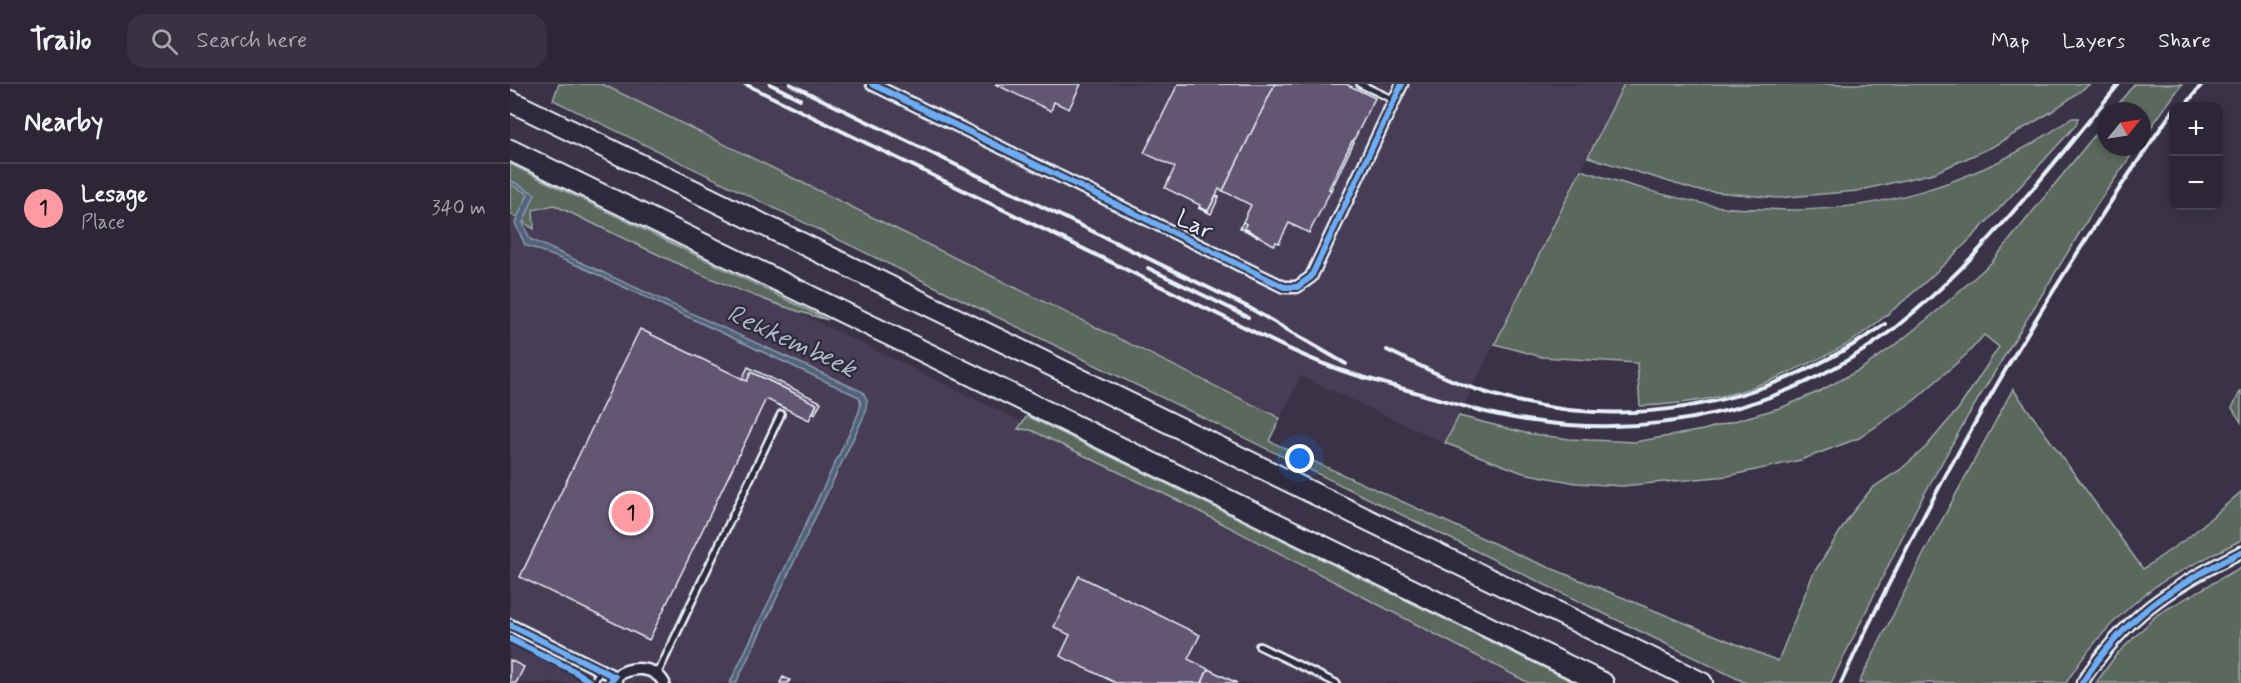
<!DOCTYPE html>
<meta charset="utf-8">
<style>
:root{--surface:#2c2636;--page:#383242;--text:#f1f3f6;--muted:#a6a5ad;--line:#484351;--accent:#ff9aa2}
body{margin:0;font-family:Mynerve,sans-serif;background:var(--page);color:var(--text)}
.controls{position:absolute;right:18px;top:18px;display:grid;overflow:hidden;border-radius:12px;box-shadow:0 3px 9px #0003}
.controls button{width:54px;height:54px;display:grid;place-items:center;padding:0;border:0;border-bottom:2px solid var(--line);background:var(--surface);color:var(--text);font:30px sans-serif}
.compass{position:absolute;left:1587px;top:18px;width:54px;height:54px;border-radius:50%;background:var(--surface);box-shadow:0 3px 9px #0003;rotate:60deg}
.you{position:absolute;left:790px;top:375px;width:21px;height:21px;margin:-15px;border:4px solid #fff;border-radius:50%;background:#1a73e8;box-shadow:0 0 0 9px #1a73e833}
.badge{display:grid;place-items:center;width:39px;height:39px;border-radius:50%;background:var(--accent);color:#111;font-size:20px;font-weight:700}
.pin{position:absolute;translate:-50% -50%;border:3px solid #fff;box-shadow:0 2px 6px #0006}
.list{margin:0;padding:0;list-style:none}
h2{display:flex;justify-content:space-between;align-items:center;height:78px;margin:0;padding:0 24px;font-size:26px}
h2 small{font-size:20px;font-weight:400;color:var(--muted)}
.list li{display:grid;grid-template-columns:39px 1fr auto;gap:18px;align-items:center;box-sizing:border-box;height:90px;padding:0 24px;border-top:2px solid var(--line)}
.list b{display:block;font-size:22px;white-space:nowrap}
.list p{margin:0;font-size:20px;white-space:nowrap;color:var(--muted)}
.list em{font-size:20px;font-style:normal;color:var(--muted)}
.icon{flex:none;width:33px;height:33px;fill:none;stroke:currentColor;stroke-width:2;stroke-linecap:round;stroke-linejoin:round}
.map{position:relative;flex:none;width:1731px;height:599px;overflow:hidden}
header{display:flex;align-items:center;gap:36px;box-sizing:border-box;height:84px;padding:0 30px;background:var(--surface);border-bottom:2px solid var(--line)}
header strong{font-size:28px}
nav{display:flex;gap:33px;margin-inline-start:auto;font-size:21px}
.search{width:420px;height:54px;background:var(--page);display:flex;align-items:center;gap:15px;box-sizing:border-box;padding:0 21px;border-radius:18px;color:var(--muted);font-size:22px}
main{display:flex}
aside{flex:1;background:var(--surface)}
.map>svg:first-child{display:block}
.built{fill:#473e55}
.green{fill:#5a675d;stroke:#a1acaa;stroke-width:1.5}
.water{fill:#51647c;stroke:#8d9cae;stroke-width:1.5}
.building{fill:#645672;stroke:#e8f1f8;stroke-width:1.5}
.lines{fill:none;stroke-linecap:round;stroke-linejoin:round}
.lane-casing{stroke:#e8f1f8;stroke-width:10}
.street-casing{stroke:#e8f1f8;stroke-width:15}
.highway-casing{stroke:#e8f1f8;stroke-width:24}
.lane{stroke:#2f2a3d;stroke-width:5}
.street{stroke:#2f2a3d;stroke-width:10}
.highway{stroke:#2f2a3d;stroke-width:20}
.rail{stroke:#e8f1f8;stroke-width:4}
.cycleway-casing{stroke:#2f2a3d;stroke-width:10}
.cycleway{stroke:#6dadf4;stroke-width:6}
.labels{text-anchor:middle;stroke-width:4.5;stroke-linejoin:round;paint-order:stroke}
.street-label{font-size:24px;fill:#e8f1f8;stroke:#2f2a3d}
.water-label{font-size:26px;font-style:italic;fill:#acb9c6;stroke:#2f2a3d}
</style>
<header>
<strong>Trailo</strong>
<div class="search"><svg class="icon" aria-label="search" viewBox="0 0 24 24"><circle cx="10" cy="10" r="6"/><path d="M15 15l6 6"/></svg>Search here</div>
<nav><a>Map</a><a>Layers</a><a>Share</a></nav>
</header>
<main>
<aside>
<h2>Nearby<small></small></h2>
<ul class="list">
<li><span class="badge">1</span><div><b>Lesage</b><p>Place</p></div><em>340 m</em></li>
</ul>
</aside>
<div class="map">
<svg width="1731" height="599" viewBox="0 0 1731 599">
<rect width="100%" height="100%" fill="#3a3348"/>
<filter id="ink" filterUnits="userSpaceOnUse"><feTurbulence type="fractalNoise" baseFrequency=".0167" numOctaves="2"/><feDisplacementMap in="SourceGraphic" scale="12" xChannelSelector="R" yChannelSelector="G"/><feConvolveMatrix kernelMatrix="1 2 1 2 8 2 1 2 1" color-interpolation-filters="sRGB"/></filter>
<g filter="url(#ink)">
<g class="built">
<polygon points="92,0 1114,0 935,359 791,292 770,334"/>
<polygon points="0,87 1044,599 0,599"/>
</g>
<g class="green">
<polygon points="49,0 92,0 770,334 759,357 1016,474 1268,577 1303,490 1342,429 1362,404 1390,386 1416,363 1449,324 1489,263 1474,251 1458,269 1406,315 1349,354 1291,376 1218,392 1112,402 1066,399 1013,389 935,359 949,332 1015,349 1059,355 1125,358 1193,346 1273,323 1310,307 1351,285 1389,258 1427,227 1481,179 1596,37 1596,63 1627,63 1586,122 1459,330 1406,425 1321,599 1236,599 43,16"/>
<polygon points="1114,0 1580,0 1541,28 1482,63 1424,89 1347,107 1267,114 1186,106 1078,73"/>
<polygon points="1624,0 1672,0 1632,56 1632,27 1603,27"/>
<path d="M1562,34H1568L1566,41C1497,117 1429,195 1345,255C1325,269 1301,278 1280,288C1258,298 1235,307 1212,312C1185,318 1158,321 1130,322L1127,279L1032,273L985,260L1071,86C1118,101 1164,115 1212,123C1226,125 1240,125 1253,125C1364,132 1471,98 1562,34Z"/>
<path d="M0,80L318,236C222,210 133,163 44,121L23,126L24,145L0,129Z"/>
<path d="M1503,305L1633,485L1680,452L1731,408V456C1703,471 1672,485 1646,502C1611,527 1579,562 1556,599H1349L1413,471Z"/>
<polygon points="1731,306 1731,338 1722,324"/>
<polygon points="517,332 1065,599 1019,599 671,418 521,346 508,345"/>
<polygon points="1731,483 1731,599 1586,599 1606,571 1648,530"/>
</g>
<path class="water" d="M0,96L25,110L13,139L20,155L353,308L357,316L355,330L226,599H220L346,335C349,327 353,321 349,313L69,182L15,161L5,139L18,110L0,100Z"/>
<g class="building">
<polygon points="485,0 571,0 559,25 544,18 541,27"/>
<polygon points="668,0 765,0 713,107 709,105 698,127 689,123 690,121 655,104 665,83 634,69"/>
<polygon points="765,0 836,0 865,14 819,105 821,106 799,149 779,139 769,159 766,158 764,161 734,144 736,140 733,138 741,121 713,107"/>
<polygon points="842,57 844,58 821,106 819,105"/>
<polygon points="706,112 709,113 701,130 688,124 698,127"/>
<polygon points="733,138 736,140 734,144 748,153 730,144"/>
<polygon points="130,245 237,297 241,288 307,320 299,336 256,315 139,556 10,493"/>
<polygon points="238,283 311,318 305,330 303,329 307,320 241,288 237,297 232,295"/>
<polygon points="569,492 690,551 678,575 698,585 692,599 606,599 550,572 560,551 544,543"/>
<polygon points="0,576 14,583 6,599 0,599"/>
<polygon points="698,585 727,599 692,599"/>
<polygon points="273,593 280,596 278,599 270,599"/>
</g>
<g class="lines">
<defs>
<g id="lane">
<polyline points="850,0 884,16"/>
<polyline points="749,562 826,599"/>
<polyline points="148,589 271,330"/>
<polyline points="83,599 91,585"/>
</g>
<g id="street">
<polyline points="362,0 774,203 787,203 801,193 892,0"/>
<polyline points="0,541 105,593"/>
<path d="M107,599L105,593C120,582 144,581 154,599"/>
<path d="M1572,599C1615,532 1661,503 1731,468"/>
</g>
<g id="highway">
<polyline points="0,17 1192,599"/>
<polyline points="0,66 1093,599"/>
</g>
</defs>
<use href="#lane" class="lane-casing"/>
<use href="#street" class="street-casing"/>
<use href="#highway" class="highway-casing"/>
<use href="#lane" class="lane"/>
<use href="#street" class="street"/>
<use href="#highway" class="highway"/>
<g class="rail">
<path d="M235,0L730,241C764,258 798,275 833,287C858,295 883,302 908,309C946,320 983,332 1023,337C1150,356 1284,323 1386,243C1473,174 1539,84 1609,0"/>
<polyline points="260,0 290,15"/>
<polyline points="280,0 738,223 836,280"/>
<polyline points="1675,22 1692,0"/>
<polyline points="638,184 738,233"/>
<path d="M877,266C906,280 935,295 965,305C1107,353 1254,325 1375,240"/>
<path d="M1331,599C1424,398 1536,207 1664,25"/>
</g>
<defs>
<g id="cycleway">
<polyline points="362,0 774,203 787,203 801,193 892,0"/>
<polyline points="0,541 105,593 99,599"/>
<polyline points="0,555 64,587 82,599"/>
<path d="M1572,599C1615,532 1661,503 1731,468"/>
</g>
</defs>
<use href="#cycleway" class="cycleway-casing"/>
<use href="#cycleway" class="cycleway"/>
</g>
</g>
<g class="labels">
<g class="street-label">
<text transform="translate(685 140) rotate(26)" y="8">Lar</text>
</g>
<g class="water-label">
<text transform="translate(282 256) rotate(25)" y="9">Rekkembeek</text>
</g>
</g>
</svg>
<div class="controls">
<button>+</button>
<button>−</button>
</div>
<svg class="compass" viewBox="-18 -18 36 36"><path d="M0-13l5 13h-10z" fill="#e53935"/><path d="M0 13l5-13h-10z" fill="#a6a5ad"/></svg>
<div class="you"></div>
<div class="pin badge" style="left:121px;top:429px">1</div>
</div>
</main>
